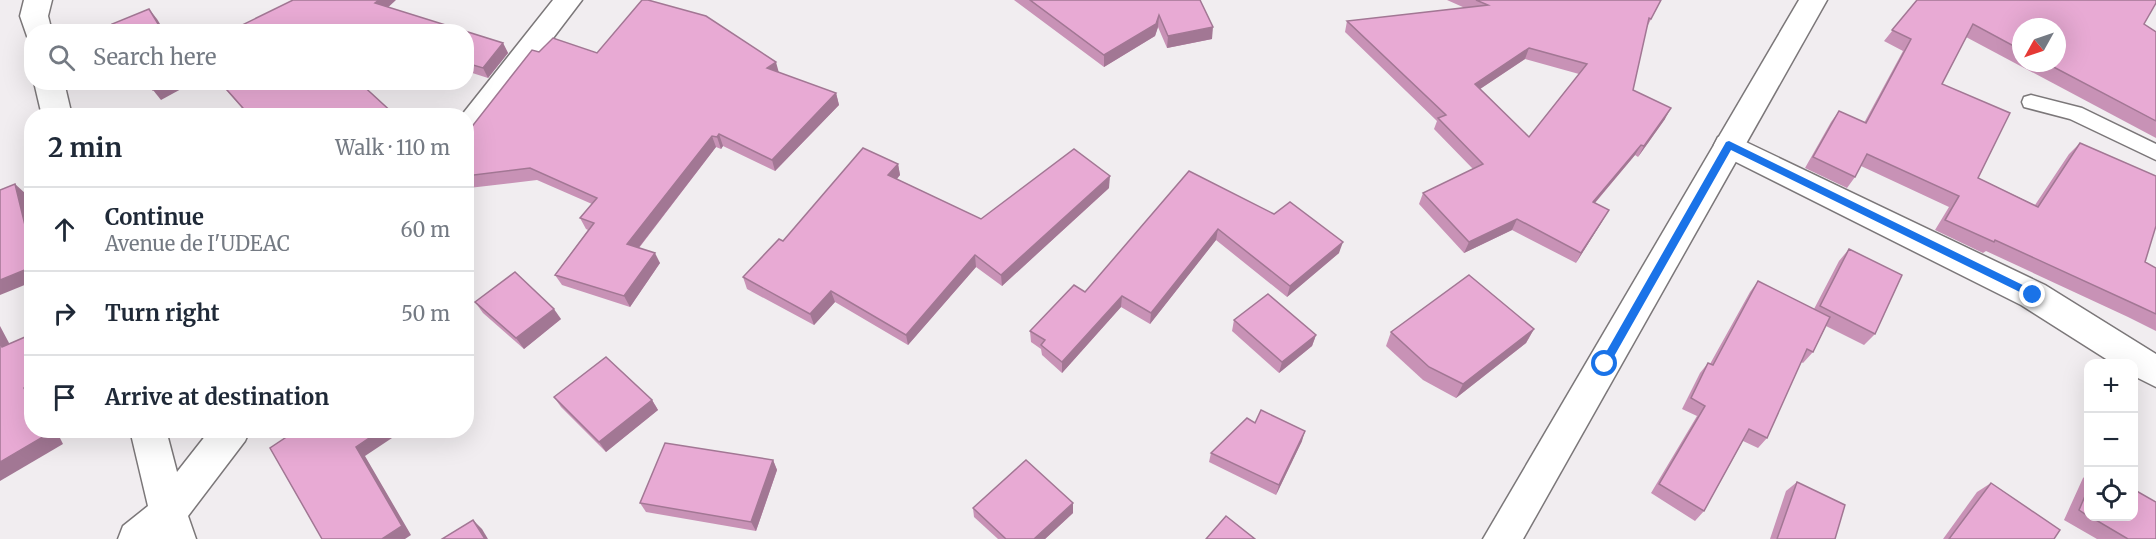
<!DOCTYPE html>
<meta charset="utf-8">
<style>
:root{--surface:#fff;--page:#f2f2f3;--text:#1f2937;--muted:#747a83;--line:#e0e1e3}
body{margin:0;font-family:Merriweather,serif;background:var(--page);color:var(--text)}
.controls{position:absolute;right:18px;bottom:18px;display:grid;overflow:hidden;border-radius:12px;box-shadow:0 6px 24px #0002}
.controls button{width:54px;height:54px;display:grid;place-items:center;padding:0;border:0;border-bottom:2px solid var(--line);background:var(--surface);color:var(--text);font:30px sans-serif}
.compass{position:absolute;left:2012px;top:18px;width:54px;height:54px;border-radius:50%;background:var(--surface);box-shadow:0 6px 24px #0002;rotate:230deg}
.stop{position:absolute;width:18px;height:18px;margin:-14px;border:4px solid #1a73e8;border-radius:50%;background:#fff}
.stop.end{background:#1a73e8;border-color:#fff;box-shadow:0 2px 6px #0008}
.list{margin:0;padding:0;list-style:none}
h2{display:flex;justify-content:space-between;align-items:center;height:78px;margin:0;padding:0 24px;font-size:26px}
h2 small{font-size:20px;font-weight:400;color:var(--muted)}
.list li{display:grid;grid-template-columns:39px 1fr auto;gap:18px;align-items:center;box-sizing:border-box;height:84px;padding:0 24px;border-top:2px solid var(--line)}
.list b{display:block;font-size:22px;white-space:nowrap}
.list p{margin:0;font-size:20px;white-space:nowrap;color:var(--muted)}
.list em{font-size:20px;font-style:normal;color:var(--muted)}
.icon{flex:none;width:33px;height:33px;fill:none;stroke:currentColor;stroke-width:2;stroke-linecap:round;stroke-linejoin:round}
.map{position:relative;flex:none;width:2156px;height:539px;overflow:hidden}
.search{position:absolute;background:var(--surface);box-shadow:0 6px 24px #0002;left:24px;top:24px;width:450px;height:66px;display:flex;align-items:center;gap:15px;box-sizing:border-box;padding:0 21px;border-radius:24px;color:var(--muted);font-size:22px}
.panel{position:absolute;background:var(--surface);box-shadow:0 6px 24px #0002;left:24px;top:108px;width:450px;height:330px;border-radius:24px}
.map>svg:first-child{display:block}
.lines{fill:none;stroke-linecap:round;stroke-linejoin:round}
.service-casing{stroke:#7b7779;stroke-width:3}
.minor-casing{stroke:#7b7779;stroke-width:3}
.secondary-casing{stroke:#7b7779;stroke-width:3}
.service{fill:#fff;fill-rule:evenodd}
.minor{fill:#fff;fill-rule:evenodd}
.secondary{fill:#fff;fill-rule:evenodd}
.wall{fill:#c892b6;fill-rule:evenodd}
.shaded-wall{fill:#a27794}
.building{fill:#e8aad4;stroke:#a27794;stroke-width:1.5;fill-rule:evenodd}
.route{fill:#1a73e8}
</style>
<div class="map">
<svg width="2156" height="539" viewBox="0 0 2156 539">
<rect width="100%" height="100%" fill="#f1edf0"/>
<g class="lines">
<defs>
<polygon id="service" points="2031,95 2082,108 2156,144 2156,160 2070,119 2024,107 2022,102 2024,97"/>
<g id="minor">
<polygon points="24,0 52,0 48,16 52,32 32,32 32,40 28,39 20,16"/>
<polygon points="553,0 582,0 477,138 466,141 466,116 461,116"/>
<polygon points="34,82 64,82 72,116 42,116"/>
<polygon points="1729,134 2045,285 2156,354 2156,387 2134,376 2134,364 2114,364 2021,305 1718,153 1714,145 1718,137"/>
<polygon points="130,430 166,430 177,472 210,430 250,430 245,441 188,516 196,539 118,539 123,526 148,506"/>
</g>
<polygon id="secondary" points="1799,0 1827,0 1523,539 1483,539"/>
</defs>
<use href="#service" class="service-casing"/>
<use href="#minor" class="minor-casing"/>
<use href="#secondary" class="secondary-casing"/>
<use href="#service" class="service"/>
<use href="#minor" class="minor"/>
<use href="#secondary" class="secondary"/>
</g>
<g class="wall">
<polygon points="1014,0 1200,0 1212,39 1167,48 1158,27 1155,36 1104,67"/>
<path d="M1447,0H1661L1647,27L1633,90L1665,119L1638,157L1635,155L1595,203L1603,220L1576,263L1512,230L1464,253L1419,204L1423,193L1473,169L1434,129L1437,121L1345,32L1347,21L1465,8ZM1525,59L1579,74L1529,137L1480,89Z"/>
<path d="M1917,0L2144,24L2156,32V138L1966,37L1942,84L1978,178L2035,205L2069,154L2080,143L2145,262L2156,268V331L2128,317L1986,251L1983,253L1935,230L1949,207L1861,166L1855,177L1847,188L1805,168L1831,122L1839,111L1864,123L1903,51L1884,41ZM2021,27L2057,63H2021Z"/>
<polygon points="388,7 503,43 508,53 488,78 466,71 466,32"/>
<polygon points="597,53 779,73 836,93 839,105 775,171 723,146 721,149 716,147 639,248 660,263 630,307 562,285 555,275 588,230 586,229 580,218 592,204 537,180 469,188 466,183 466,150"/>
<polygon points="219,82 375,82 368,91 396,116 249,116"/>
<polygon points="898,164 900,175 897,179 981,219 1109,188 1002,286 976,267 908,345 835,302 814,325 747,289 743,277 783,241"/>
<polygon points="1189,171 1339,253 1287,297 1216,240 1150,324 1121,307 1062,373 1042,355 1041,349 1031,342 1030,331 1085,292"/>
<polygon points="1849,249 1875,334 1864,345 1826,326 1813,352 1803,363 1801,362 1767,438 1758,448 1743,441 1704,511 1695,521 1651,493 1697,416 1682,409 1700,373 1708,363 1710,364 1750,292 1758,281 1814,309 1839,261"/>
<polygon points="475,302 561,319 524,349 483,313"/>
<polygon points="1234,320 1316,335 1312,346 1279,373 1232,331"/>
<polygon points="1534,329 1526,343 1456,398 1423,380 1386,346 1391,332"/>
<polygon points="554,397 652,400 658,410 606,452 561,407"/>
<polygon points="1255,423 1302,441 1276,495 1209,462 1211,453"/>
<polygon points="773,460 777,470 756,531 646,512 640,503"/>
<polygon points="2088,474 2088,516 2156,539 2097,539 2064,520 2083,478"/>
<polygon points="1797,482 1835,539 1770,539 1786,491"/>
<polygon points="1991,483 2054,539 1943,539 1977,492"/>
<polygon points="973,508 1073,513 1045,539 998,539 974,517"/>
</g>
<g class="shaded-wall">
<polygon points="379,0 396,0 382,13 375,3"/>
<polygon points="149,9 157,19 165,32 163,32"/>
<polygon points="1159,15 1158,27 1155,36 1104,67 1104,55"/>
<polygon points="1213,27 1212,39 1167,48 1168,36"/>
<polygon points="503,43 508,53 488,78 483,68"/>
<polygon points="1529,48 1525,59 1471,95 1475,84"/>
<polygon points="776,62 779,73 767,68"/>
<polygon points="167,82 194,82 161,100 153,90"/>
<polygon points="359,82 375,82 365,93"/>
<polygon points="836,93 839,105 775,171 772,160"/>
<polygon points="1671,108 1665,119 1638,157 1644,146"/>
<polygon points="719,134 723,146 721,149 717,137"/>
<polygon points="712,136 716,147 633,255 627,244"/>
<polygon points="1641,145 1635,155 1587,212 1593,202"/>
<polygon points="898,164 900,175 890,187 888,175"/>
<polygon points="1110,176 1109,188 1002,286 1001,275"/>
<polygon points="15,184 26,194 32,217 32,254"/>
<polygon points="1609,210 1603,220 1576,263 1581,253"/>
<polygon points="1517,219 1512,230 1464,253 1469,242"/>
<polygon points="1218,229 1216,240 1150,324 1151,313"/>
<polygon points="1343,242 1339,253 1287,297 1290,286"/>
<polygon points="655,253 660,263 630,307 624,296"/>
<polygon points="975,255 976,267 908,345 906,335"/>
<polygon points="32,267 32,282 0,295 0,280"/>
<polygon points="831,291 835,302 814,325 810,314"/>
<polygon points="1122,296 1121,307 1062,373 1062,362"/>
<polygon points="554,309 561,319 524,349 516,338"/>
<polygon points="0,326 17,358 2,347 0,342"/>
<polygon points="1534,329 1526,343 1456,398 1463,384"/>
<polygon points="1316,335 1312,346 1279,373 1282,362"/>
<polygon points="32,384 32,402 24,388"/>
<polygon points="652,400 658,410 606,452 599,442"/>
<polygon points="46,430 56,430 63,444 0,481 0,462"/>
<polygon points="381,430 404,430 365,456 411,535 405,539 382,539 356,447"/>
<polygon points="1305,431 1302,441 1276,495 1279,485"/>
<polygon points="773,460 777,470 756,531 751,522"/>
<polygon points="1073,503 1073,513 1045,539 1034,539"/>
<polygon points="473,520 482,529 488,539 485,539"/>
</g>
<g class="building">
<polygon points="293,0 379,0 375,3 503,43 483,68 466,63 466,32 409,32 409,29 407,32 228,32"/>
<polygon points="642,0 648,0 706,16 776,62 767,68 836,93 772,160 719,134 717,137 712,136 627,244 655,253 624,296 555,275 594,223 580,218 597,198 530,168 466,176 466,150 470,129 532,50 539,52 553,38 597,53"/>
<polygon points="1030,0 1200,0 1213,27 1168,36 1159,15 1156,24 1104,55"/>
<path d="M1476,0H1661L1651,19L1649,18L1633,90L1671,108L1644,146L1641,145L1593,202L1609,210L1581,253L1517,219L1469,242L1423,193L1483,164L1438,118L1446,115L1347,21L1488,5ZM1529,48L1587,64L1529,137L1475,84Z"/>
<polygon points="1917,0 2156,0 2156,3 2144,24 2156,32 2156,121 2046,63 2057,63 2057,27 2021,27 2021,50 1973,24 1942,84 2010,113 1978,178 2038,207 2080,143 2156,176 2156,226 2145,262 2156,268 2156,314 2141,307 1995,240 1994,242 1945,220 1959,196 1867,154 1855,177 1813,157 1839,111 1866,123 1911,39 1892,30"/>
<polygon points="149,9 163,32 117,32 112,24"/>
<polygon points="148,82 167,82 153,90"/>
<polygon points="220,82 359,82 396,116 250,116"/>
<polygon points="863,148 898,164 888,175 981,219 1074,149 1110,176 1001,275 975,255 906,335 831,291 810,314 743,277 779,239 783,241"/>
<polygon points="1189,171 1274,214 1290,202 1343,242 1290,286 1218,229 1151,313 1122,296 1062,362 1041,345 1045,340 1030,331 1074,285 1085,292"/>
<polygon points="15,184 32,254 32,267 0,280 0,190"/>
<polygon points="1849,249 1902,275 1875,334 1820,306"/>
<polygon points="515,272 554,309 516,338 475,302"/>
<polygon points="1469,275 1534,329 1463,384 1429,367 1391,332"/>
<polygon points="1758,281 1830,317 1813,352 1807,349 1767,438 1749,429 1704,511 1659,484 1705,406 1691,398 1708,363 1713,365"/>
<polygon points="1268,294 1316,335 1282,362 1234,320"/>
<polygon points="32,334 32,384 24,388 32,402 32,430 46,430 48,434 0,462 0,342 2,347"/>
<polygon points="606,357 652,400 599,442 554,397"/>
<polygon points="1261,410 1305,431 1279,485 1211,453 1247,418 1255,423"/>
<polygon points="297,430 381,430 356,447 402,526 382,539 322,539 270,448"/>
<polygon points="665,443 773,460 751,522 640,503"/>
<polygon points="1026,460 1073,503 1034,539 1006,539 973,508"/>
<polygon points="1797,482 1845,505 1835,539 1777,539"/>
<polygon points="1991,483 2060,530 2054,539 1949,539"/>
<polygon points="2088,489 2088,516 2079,510"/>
<polygon points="2133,489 2156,502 2156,539 2128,539 2089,516 2133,516"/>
<polygon points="1226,516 1255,539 1206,539"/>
<polygon points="473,520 485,539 442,539"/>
</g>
<polygon class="route" points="1729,141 2037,292 2038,295 2033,299 2030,297 1731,150 1608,367 1601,367 1601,361 1726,142"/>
</svg>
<div class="controls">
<button>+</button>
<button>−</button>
<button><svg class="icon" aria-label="locate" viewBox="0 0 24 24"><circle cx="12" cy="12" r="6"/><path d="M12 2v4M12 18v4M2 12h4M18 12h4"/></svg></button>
</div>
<svg class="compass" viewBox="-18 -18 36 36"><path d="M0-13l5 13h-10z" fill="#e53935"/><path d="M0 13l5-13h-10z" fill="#747a83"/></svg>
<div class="stop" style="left:1605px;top:364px"></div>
<div class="stop end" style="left:2033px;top:295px"></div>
<div class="search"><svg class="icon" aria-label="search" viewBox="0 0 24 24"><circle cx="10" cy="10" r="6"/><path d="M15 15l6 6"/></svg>Search here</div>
<section class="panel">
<h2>2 min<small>Walk · 110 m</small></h2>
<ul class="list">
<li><svg class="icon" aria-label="ahead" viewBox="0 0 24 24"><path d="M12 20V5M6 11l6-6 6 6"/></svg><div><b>Continue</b><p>Avenue de I'UDEAC</p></div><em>60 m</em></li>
<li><svg class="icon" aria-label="right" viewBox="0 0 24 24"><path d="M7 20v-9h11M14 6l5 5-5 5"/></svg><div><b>Turn right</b></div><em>50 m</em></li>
<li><svg class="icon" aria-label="arrive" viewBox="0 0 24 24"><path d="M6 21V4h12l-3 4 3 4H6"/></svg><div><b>Arrive at destination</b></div></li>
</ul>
</section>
</div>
